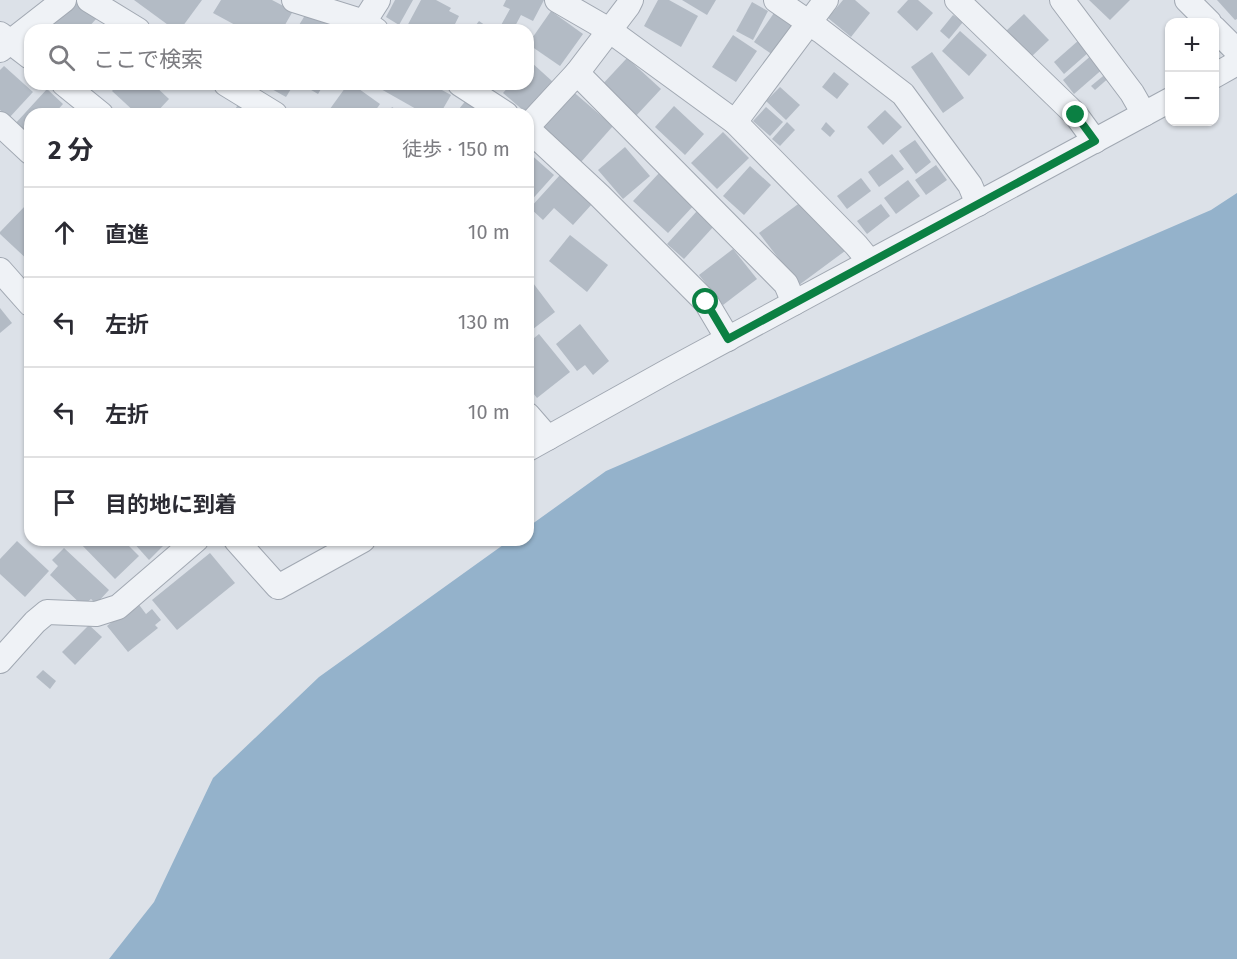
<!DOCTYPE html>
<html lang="ja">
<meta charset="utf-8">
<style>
:root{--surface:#fff;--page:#f7f7f7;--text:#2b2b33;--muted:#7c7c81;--line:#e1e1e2}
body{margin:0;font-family:"Fira Sans","Noto Sans JP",sans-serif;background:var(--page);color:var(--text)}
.controls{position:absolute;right:18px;top:18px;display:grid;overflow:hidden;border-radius:12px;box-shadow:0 2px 4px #0004}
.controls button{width:54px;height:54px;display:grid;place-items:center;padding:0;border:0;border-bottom:2px solid var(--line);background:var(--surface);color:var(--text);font:30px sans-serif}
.stop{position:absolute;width:18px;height:18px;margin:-14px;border:4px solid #0b8043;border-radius:50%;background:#fff}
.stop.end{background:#0b8043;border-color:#fff;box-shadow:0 2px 6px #0008}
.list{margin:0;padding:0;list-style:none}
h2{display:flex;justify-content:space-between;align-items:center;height:78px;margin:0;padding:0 24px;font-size:26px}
h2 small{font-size:20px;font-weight:400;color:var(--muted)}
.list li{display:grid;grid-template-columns:39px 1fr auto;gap:18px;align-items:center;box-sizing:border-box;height:90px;padding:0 24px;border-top:2px solid var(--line)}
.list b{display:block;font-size:22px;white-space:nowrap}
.list em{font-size:20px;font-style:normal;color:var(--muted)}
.icon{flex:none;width:33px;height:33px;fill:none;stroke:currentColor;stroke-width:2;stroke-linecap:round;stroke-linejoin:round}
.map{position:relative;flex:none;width:1237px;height:959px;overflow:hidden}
.search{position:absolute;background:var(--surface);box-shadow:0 2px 4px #0004;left:24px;top:24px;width:510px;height:66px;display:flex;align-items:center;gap:15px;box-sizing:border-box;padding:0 21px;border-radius:18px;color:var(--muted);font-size:22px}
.panel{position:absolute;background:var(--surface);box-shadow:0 2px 4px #0004;left:24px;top:108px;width:510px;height:438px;border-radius:18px}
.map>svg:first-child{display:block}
.water{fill:#94b2cb}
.building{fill:#b3bbc5}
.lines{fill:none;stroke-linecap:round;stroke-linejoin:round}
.minor-casing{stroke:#a1a8b2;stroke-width:26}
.minor{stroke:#eff2f6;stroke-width:24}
.route{stroke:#0b8043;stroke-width:8}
</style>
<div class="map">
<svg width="1237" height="959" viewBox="0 0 1237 959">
<rect width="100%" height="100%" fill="#dce1e8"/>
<polygon class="water" points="1237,193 1237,959 109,959 154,902 213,778 319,677 510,540 528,540 528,527 606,471 1211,210"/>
<g class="building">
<polygon points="68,0 77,0 97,18 86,30 29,30"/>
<polygon points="134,0 202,0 180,30 175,30"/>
<polygon points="221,0 272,0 293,11 282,30 234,30 237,26 213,13"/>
<polygon points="395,0 413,0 399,25 386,17"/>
<polygon points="421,0 436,0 451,8 449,11 459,16 452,30 405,30"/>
<polygon points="506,0 544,0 533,21 521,15 513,30 505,30 500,27 510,9 503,6"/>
<polygon points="658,0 669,0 698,16 681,47 644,26"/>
<polygon points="682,0 716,0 707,15"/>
<polygon points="843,0 855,0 870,13 851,37 828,18"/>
<polygon points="908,0 918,0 933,13 917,31 897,12"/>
<polygon points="1089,0 1130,0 1110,20"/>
<polygon points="1217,0 1237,0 1237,19 1235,20"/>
<polygon points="752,2 768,11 753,40 736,31"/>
<polygon points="776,10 798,25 776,57 754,42"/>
<polygon points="551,11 583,34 560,66 528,44"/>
<polygon points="307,12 337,30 296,30"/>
<polygon points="1024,14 1049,40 1031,57 1006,31"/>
<polygon points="953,15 963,22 949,39 940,31"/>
<polygon points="479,21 492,30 472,30"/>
<polygon points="960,31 987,55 969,76 942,51"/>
<polygon points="733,35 757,51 736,82 712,67"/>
<polygon points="1079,40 1089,52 1064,74 1054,62"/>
<polygon points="932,52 964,98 943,113 911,67"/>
<polygon points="1093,54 1105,67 1074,94 1063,80"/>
<polygon points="627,58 661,89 634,118 600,87"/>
<polygon points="531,62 553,82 525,112 503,93 511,84 528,84 528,66"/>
<polygon points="4,66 33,92 9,118 0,110 0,70"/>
<polygon points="834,72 849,84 837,99 822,87"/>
<polygon points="1108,72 1111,76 1095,90 1091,86"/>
<polygon points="118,84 153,84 169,99 155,114 137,114 112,91"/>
<polygon points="270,84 294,84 286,97 268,87"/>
<polygon points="301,84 324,84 318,94"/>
<polygon points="348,84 352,84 380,104 373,114 328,114 327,113"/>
<polygon points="372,84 431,84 451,95 440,114 425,114"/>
<polygon points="780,87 800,105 786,120 766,101"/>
<polygon points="47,89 63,104 54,114 30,114 30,140 14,125"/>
<polygon points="570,89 613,126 581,162 538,125"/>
<polygon points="467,99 488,114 455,114"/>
<polygon points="241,100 263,114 232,114"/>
<polygon points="674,106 704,134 685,155 655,127"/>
<polygon points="392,107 403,114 387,114"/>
<polygon points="766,107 783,122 770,136 753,121"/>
<polygon points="885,110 902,127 883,145 867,127"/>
<polygon points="787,122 795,130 780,146 772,139"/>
<polygon points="826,122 835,131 830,137 821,129"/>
<polygon points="723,132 749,158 717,189 691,163"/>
<polygon points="915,140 931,162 916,174 899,151"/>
<polygon points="625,147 650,176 623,199 598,170"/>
<polygon points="528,152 554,175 528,204"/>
<polygon points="892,154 904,169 879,187 868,172"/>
<polygon points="936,165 947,180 926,195 915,180"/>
<polygon points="750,166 771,185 744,215 723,196"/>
<polygon points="661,171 696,203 668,233 633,201"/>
<polygon points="560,175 592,204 573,225 554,208 543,220 530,208"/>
<polygon points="861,178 871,191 847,209 837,196"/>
<polygon points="908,180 920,196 896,214 884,198"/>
<polygon points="805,199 845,251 799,285 759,233"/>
<polygon points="27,204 30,206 30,262 0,234 0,232"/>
<polygon points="881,204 890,216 867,234 857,221"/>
<polygon points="697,211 714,226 684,259 667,244"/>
<polygon points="570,235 608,265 587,292 549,261"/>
<polygon points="733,249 757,279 723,305 699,275"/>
<polygon points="530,279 555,312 528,333 528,281"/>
<polygon points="0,308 12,323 0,333"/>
<polygon points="580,324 609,361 593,375 585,365 577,371 556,344"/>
<polygon points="539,334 570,372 537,398 528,387 528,343"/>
<polygon points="77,540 123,540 139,556 115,579"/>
<polygon points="134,540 157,540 163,546 149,560 132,541"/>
<polygon points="17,541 49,571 25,597 0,574 0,559"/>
<polygon points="64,548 109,590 96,604 91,599 83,606 50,575 58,566 52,560"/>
<polygon points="210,553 235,583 177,630 152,600"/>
<polygon points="137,602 146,614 152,609 161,620 155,625 158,628 128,652 107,626"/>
<polygon points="89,625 102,637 75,665 62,652"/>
<polygon points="43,670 56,681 50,689 36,677"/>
</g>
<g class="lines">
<defs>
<g id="minor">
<polyline points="89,0 138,30"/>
<polyline points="294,0 364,22 376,30"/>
<polyline points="557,0 609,30 735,122 856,245 870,262"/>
<polyline points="776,0 821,31 903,94 970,185 978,204"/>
<polyline points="957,0 1076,115 1095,141"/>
<polyline points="1062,0 1132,93 1144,114"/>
<polyline points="1187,0 1209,22"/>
<polyline points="364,22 378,0"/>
<polyline points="1214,28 1237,51"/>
<polyline points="0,34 30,57"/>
<polyline points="0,50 64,0"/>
<polyline points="577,73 786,284 794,303"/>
<polyline points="1214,76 1237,63"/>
<polyline points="64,84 101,114"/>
<polyline points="226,84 275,114"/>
<polyline points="460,84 506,114"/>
<polyline points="735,122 826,0"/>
<polyline points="0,124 30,152"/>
<polyline points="528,126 577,73 628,6 631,0"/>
<polyline points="528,129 599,195 706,302 728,339"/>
<polyline points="0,270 30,304"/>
<polyline points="528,415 548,438"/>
<polyline points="528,449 668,371 1170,100"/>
<polyline points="236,540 278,587 363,540"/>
<polyline points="0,661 35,622 47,612 96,614 118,607 196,540"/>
</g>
</defs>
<use href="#minor" class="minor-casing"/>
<use href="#minor" class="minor"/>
</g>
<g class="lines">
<polyline class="route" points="706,302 728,339 1095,141 1076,115"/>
</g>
</svg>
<div class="controls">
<button>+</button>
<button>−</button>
</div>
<div class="stop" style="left:706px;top:302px"></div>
<div class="stop end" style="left:1076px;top:115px"></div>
<div class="search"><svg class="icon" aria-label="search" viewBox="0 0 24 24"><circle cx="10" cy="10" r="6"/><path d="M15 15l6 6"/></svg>ここで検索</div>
<section class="panel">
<h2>2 分<small>徒歩 · 150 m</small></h2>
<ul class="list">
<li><svg class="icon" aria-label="ahead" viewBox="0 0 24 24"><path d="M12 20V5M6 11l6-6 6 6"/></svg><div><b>直進</b></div><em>10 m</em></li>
<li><svg class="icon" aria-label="left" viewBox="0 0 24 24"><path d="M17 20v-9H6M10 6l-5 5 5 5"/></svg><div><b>左折</b></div><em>130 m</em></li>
<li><svg class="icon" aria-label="left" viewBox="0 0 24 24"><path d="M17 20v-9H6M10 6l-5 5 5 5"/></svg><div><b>左折</b></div><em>10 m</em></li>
<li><svg class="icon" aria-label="arrive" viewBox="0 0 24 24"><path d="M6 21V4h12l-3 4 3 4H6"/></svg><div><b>目的地に到着</b></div></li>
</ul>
</section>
</div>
